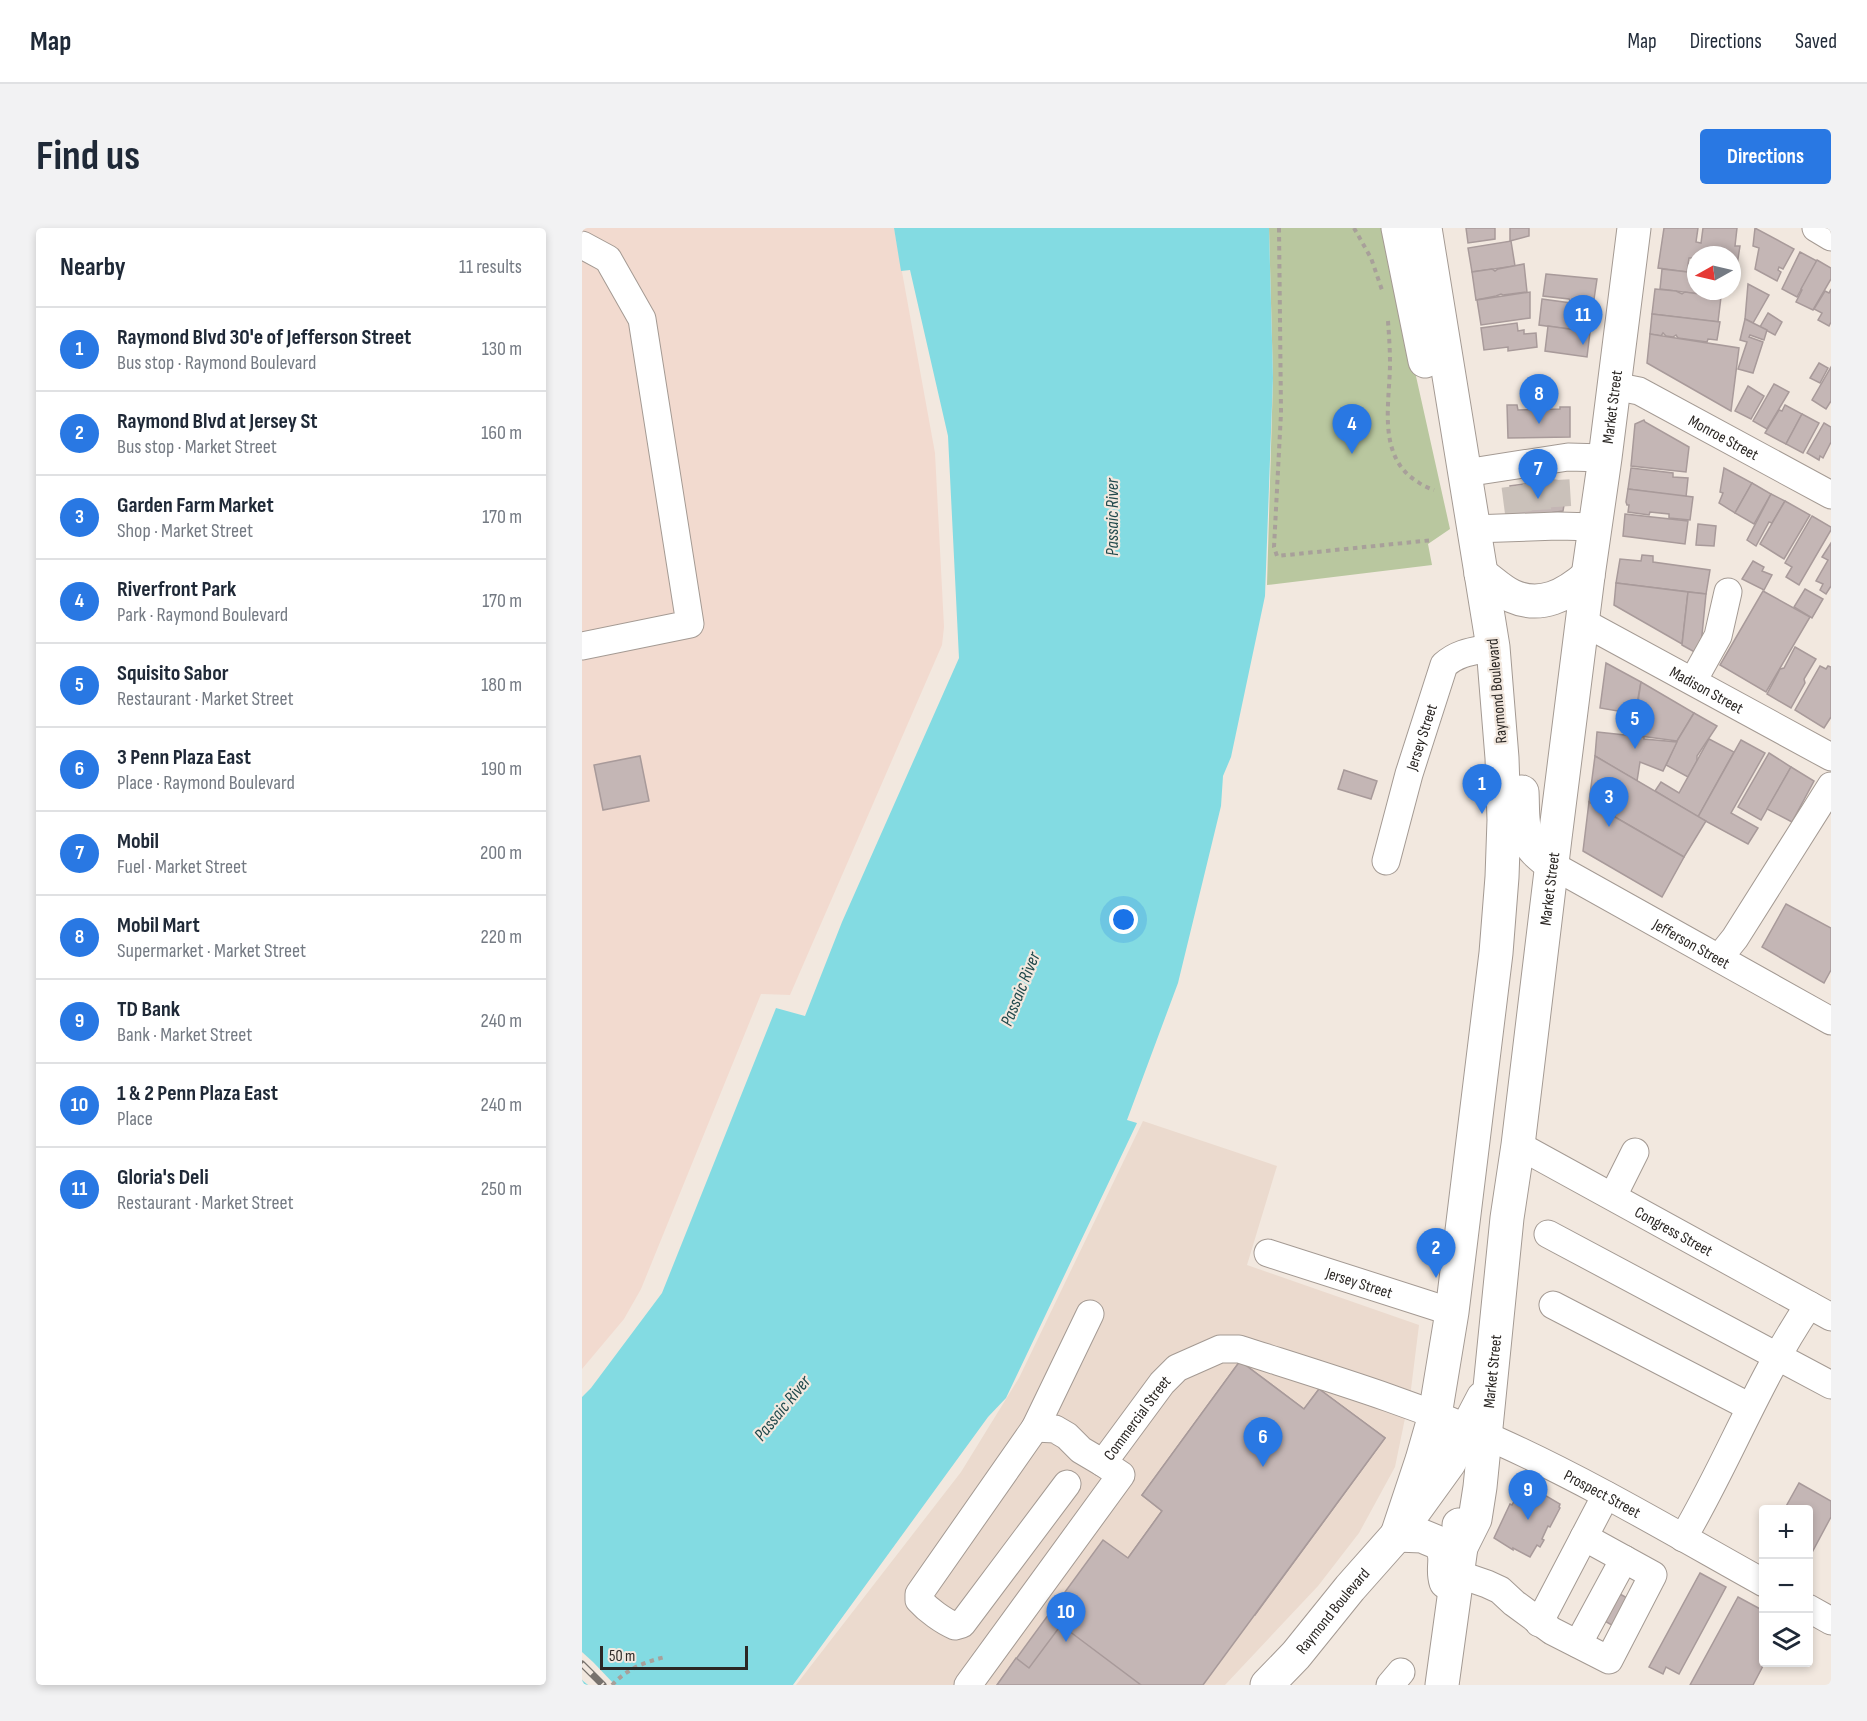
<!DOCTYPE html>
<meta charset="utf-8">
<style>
:root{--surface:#fff;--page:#f2f2f3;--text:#1f2937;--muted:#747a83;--line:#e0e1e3;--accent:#2978e3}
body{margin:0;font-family:"Sofia Sans Condensed",sans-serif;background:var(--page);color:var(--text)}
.controls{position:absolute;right:18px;bottom:18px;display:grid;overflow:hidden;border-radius:6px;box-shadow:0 3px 9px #0003}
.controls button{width:54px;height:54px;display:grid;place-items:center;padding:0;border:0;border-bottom:2px solid var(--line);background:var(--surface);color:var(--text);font:30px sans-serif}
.compass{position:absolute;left:1105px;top:18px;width:54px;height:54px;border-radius:50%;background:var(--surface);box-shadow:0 3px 9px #0003;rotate:262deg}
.scale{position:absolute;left:18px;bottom:15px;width:148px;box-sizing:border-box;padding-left:6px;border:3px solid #2b2724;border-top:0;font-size:16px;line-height:21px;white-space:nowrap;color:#2b2724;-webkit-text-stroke:4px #f2e8df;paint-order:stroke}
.you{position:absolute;left:542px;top:692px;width:21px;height:21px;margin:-15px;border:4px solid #fff;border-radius:50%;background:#1a73e8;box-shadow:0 0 0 9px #1a73e833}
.badge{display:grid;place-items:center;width:39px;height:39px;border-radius:50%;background:var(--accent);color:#fff;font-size:20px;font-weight:700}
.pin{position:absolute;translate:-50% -50px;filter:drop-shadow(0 2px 3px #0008)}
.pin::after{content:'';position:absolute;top:32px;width:21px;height:18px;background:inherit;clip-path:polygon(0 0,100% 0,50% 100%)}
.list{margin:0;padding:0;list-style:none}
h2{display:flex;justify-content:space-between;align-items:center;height:78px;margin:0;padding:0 24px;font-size:26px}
h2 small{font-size:20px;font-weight:400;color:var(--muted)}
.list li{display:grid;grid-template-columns:39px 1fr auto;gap:18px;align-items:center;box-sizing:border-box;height:84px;padding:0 24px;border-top:2px solid var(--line)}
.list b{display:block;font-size:22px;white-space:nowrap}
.list p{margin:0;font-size:20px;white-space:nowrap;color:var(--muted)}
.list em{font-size:20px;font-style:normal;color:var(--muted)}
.icon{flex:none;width:33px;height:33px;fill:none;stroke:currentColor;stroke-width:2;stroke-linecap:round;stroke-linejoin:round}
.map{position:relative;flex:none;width:1249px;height:1457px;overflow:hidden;border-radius:6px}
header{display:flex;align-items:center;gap:36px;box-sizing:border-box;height:84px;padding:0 30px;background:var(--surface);border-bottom:2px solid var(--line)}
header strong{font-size:28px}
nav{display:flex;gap:33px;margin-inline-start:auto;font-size:21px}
.intro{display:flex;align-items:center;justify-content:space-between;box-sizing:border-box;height:144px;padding:0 36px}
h1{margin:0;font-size:42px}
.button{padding:15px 27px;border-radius:6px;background:var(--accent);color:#fff;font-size:21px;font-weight:700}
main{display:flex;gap:36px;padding:0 36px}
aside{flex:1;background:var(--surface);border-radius:6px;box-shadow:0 3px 9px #0003}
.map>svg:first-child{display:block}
.built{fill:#ebdace}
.industrial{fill:#f2dacf}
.green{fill:#b9c79f}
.water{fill:#83dbe2}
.pier{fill:#f2e8df}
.building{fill:#c4b6b5;stroke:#a89a9a;stroke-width:1.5}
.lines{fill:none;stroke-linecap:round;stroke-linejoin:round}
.minor-tunnel{stroke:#cac1ba;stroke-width:27;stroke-dasharray:27 14;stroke-linecap:butt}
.minor-casing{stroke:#a49a93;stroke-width:29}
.major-casing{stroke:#a49a93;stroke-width:35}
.path{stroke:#a8a09a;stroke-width:4;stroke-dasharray:4.5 4.5;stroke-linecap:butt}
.minor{stroke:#fff;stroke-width:27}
.major{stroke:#fff;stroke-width:33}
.rail-casing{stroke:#78726d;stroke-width:7}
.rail{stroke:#f2e8df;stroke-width:4.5;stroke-dasharray:14;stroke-linecap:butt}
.labels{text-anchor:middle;stroke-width:4.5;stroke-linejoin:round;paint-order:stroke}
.street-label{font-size:16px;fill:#2b2724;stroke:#f2e8df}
.water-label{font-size:18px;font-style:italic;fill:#1f484b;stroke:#f2e8df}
</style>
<header>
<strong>Map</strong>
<nav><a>Map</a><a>Directions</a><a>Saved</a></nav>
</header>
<div class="intro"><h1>Find us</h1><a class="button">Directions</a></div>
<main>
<aside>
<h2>Nearby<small>11 results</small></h2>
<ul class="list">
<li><span class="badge">1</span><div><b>Raymond Blvd 30'e of Jefferson Street</b><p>Bus stop · Raymond Boulevard</p></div><em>130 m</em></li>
<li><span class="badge">2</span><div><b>Raymond Blvd at Jersey St</b><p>Bus stop · Market Street</p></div><em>160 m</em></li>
<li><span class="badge">3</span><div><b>Garden Farm Market</b><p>Shop · Market Street</p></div><em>170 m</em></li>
<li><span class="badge">4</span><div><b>Riverfront Park</b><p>Park · Raymond Boulevard</p></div><em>170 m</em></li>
<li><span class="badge">5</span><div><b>Squisito Sabor</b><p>Restaurant · Market Street</p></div><em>180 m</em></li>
<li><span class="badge">6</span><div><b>3 Penn Plaza East</b><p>Place · Raymond Boulevard</p></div><em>190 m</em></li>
<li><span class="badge">7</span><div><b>Mobil</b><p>Fuel · Market Street</p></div><em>200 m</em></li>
<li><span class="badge">8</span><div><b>Mobil Mart</b><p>Supermarket · Market Street</p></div><em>220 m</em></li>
<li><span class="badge">9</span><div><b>TD Bank</b><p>Bank · Market Street</p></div><em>240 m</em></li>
<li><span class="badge">10</span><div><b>1 &amp; 2 Penn Plaza East</b><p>Place</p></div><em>240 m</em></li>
<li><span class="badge">11</span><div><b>Gloria's Deli</b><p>Restaurant · Market Street</p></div><em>250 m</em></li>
</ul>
</aside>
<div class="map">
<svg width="1249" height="1457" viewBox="0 0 1249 1457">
<rect width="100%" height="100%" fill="#f2e8df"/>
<polygon class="built" points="561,893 695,938 665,1037 837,1097 829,1161 813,1239 777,1305 736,1358 643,1457 214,1457 379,1244 437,1150"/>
<polygon class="industrial" points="0,0 312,0 353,225 362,399 360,417 208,767 179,766 59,1061 42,1091 0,1141"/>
<polygon class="green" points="687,0 801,0 868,301 846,316 850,337 685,357 691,150"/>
<polygon class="water" points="312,0 687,0 691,150 683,368 649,529 641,548 639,578 596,755 545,892 555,895 424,1170 406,1189 211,1457 0,1457 0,1169 9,1160 80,1065 194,780 223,788 260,694 377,430 366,208 328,42 319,43"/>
<polygon class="pier" points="0,1424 11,1434 33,1457 6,1457 0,1452"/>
<g class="building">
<polygon points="884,0 913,0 913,11 886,15"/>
<polygon points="928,0 947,0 947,8 928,13"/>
<polygon points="1082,0 1116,0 1114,14 1119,15 1121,0 1155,0 1153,18 1158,18 1155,37 1150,37 1150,27 1114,27 1114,30 1107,30 1105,44 1076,40"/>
<polygon points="1173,0 1212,21 1201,41 1197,39 1196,42 1199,44 1195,53 1173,41 1177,20 1171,18"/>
<polygon points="929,13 933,38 890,44 886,20"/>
<polygon points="1218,24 1235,33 1215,69 1200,61"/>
<polygon points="1235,32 1249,40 1249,51 1231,82 1214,74 1220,62 1219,61"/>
<polygon points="942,36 945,64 921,67 919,66 914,68 894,72 890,44 910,41 913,43 916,41"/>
<polygon points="1080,41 1114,45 1114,63 1133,63 1132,68 1078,61"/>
<polygon points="964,46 1015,51 1011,78 989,75 987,71 961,68"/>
<polygon points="1166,56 1187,67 1171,95 1163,91"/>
<polygon points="1073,61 1094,63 1100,66 1103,64 1139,69 1136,94 1070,86"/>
<polygon points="1249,61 1249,94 1247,98 1236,92 1240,85 1232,81 1243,63 1247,65"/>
<polygon points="948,64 948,90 899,97 895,72"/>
<polygon points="960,71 1011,78 1008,104 957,97"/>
<polygon points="1186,85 1200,94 1193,107 1178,99"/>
<polygon points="1070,86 1138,94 1135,112 1126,111 1125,114 1096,110 1094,107 1091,109 1084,108 1081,105 1079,108 1068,106"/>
<polygon points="1163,91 1185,102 1182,112 1168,107 1167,109 1181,114 1171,145 1156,141 1165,114 1158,112"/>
<polygon points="935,95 936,103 942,102 942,106 954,105 955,119 926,123 926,119 902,122 899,100"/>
<polygon points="966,98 1008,104 1005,129 963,123"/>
<polygon points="1068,106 1157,120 1149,183 1065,135"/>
<polygon points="1237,135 1246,140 1238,155 1228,150"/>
<polygon points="1249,139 1249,173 1244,181 1230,172"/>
<polygon points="1192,156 1207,164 1185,201 1171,193"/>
<polygon points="1166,158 1182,168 1169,191 1153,183"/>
<polygon points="925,177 935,177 936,182 978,181 978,179 988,179 988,209 926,210"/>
<polygon points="1203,177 1220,186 1204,216 1183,205 1197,182 1200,183"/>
<polygon points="1220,186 1237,195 1221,225 1204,216"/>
<polygon points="1062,192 1063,194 1107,219 1104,244 1049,238 1053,196"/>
<polygon points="1242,195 1249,199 1249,214 1241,230 1238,228 1237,232 1225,225"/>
<polygon points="1049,240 1091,245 1091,249 1106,250 1104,269 1046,261"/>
<polygon points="1142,240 1170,255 1153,285 1137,275 1141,265 1138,264"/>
<polygon points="970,252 986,254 981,283 933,290 928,258"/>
<polygon points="1170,255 1189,266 1172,296 1153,285"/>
<polygon points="1046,261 1111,269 1108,292 1087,290 1087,286 1068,284 1067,287 1046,284 1047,277 1045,277 1044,274"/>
<polygon points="1189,266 1203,273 1190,295 1187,294 1174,318 1165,312"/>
<polygon points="1203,273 1228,287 1202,331 1178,316"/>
<polygon points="1043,286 1106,293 1103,316 1041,308"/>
<polygon points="1230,288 1249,299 1249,302 1217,357 1204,349 1210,339 1203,335"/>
<polygon points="1116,296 1134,298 1132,318 1114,317"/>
<polygon points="1249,315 1249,358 1244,366 1238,362 1241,356 1234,353 1246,332 1240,329"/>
<polygon points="1060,327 1071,328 1071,334 1128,342 1124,366 1034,355 1038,331 1059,333"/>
<polygon points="1171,333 1182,339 1180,343 1190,347 1182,362 1160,351"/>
<polygon points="1034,355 1106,364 1100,416 1032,377"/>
<polygon points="1223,361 1241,371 1230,390 1212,379"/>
<polygon points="1181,363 1228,389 1184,464 1138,437"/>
<polygon points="1106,364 1124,366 1118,427 1100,417"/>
<polygon points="1213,419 1234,431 1222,451 1223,455 1209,480 1185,466 1198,441 1202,440"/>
<polygon points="1024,435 1059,454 1053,486 1018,480"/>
<polygon points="1238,438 1244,441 1246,438 1249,439 1249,489 1242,500 1213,482"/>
<polygon points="1059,454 1112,485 1095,513 1051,507"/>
<polygon points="1112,485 1135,498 1115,528 1115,533 1106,549 1084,537 1095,513"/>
<polygon points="1015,504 1062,509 1062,511 1095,514 1081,543 1058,534 1055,553 1013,528"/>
<polygon points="1127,511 1152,524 1116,589 1073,563 1079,554 1097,565"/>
<polygon points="1159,512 1183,525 1149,585 1176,600 1166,616 1116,589"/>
<polygon points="1187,525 1209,539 1179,592 1156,579"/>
<polygon points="58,528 67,573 21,582 12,537"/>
<polygon points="1013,528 1124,593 1102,629 1007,574"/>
<polygon points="1209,539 1232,553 1210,594 1185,581"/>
<polygon points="762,542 795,553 789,571 756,561"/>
<polygon points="1007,574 1102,629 1080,669 1001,623"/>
<polygon points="1204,676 1249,700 1249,742 1242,755 1180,719"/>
<polygon points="658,1133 722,1181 737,1161 803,1210 673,1387 651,1371 634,1394 546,1330 580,1283 560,1267"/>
<polygon points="658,1133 722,1181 737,1161 803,1210 621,1457 415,1457 521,1312 546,1330 580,1283 560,1267"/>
<polygon points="942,1255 978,1276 977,1279 978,1280 968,1299 966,1298 960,1311 962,1312 958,1319 955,1317 948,1329 931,1320 931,1322 912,1310 928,1276 930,1277"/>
<polygon points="1217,1255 1249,1273 1249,1289 1226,1332 1226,1282 1202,1282"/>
<polygon points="1118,1345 1144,1359 1097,1446 1084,1439 1081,1446 1067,1439"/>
<polygon points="1020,1356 1056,1376 1042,1404 1005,1383"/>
<polygon points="1156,1369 1182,1383 1183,1434 1171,1457 1108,1457"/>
<polygon points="479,1397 559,1457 415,1457 434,1430 447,1440"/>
</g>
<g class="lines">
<g class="minor-tunnel">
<polyline points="974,252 976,284"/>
<polyline points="954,255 956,288"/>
<polyline points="933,258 937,289"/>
</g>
<defs>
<g id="minor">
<polyline points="1234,0 1249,9"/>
<polyline points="0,17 26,31 60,91 108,396 0,418"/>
<path id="s1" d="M1032,158L1057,163L1249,267"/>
<polyline points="883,245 986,229 1023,230"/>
<polyline points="891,301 976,298 1014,299"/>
<path id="s2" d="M1001,394L1249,529"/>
<polyline points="1111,453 1136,408 1146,364"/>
<path id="s3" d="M804,633L827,546L862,437C876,424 893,423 911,419"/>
<path id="s4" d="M970,637L1249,793"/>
<polyline points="1137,730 1153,710 1249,558"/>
<path id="s5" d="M936,917L1249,1089"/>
<polyline points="1031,968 1053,924"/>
<polyline points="966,1006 1249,1157"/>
<path id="s6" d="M686,1025L870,1084"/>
<polyline points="971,1077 1168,1179"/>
<polyline points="453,1200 473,1201 485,1208 499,1222 521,1235"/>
<path d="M485,1256L380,1396L373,1398C361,1393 346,1382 337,1372V1366L453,1200L508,1086"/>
<path d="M1101,1310C1146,1234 1177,1150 1227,1077"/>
<polyline points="876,1346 905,1356 918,1362 932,1375 970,1403 1027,1432 1071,1347 1002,1309"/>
<polyline points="1226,1380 1249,1393"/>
<polyline points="957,1395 1024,1267"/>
<polyline points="996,1416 1042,1331"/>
<path id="s7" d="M386,1457L539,1247L521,1235L580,1155L595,1140L638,1121H657C744,1149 832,1175 916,1213C1007,1254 1094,1306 1182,1355"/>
<polyline points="808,1457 819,1444"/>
</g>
<g id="major">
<polyline points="816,0 843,133"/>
<path d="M899,346C909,353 919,363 930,368C959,381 984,367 1006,348"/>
<path d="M940,564C941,578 939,599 946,612C951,623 962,630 970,637"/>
<polyline points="815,1307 840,1232 853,1187 870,1084 914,725 920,649 922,592 920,530 911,419 843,0"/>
<path d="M815,1307L840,1308L857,1315C868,1329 859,1339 864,1354"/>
<path id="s8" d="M879,1319L893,1291L898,1259L925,990L936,917L973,610L1006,348L1023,230L1052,0"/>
<path id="s9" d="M685,1457L714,1427L768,1360L815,1307L867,1235L901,1170"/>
<polyline points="860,1457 879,1319 877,1297"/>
</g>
</defs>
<use href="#minor" class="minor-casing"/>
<use href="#major" class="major-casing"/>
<g class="path">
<polyline points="697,0 699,185 692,319 695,328 851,312"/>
<polyline points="772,0 789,30 801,65"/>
<path d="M806,93C807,107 808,121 808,135C808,174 794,229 836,254C841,258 847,260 852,262"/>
<path d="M30,1457C45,1441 62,1434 83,1429"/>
</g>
<use href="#minor" class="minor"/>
<use href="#major" class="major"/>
<defs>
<polyline id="rail" points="0,1436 21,1457"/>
</defs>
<use href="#rail" class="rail-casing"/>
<use href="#rail" class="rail"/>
</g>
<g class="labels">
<g class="street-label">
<text dy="6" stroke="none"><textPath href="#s8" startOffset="1152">Market Street</textPath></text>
<text dy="6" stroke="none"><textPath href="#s1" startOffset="122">Monroe Street</textPath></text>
<text dy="6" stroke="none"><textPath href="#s2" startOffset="141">Madison Street</textPath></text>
<text transform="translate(914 463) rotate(-95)" y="6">Raymond Boulevard</text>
<text dy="6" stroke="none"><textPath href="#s3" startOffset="129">Jersey Street</textPath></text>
<text dy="6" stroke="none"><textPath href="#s8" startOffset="666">Market Street</textPath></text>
<text dy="6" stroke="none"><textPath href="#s4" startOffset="160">Jefferson Street</textPath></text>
<text dy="6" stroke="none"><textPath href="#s5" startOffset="178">Congress Street</textPath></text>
<text dy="6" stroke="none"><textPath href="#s6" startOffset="96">Jersey Street</textPath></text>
<text dy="6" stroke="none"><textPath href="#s8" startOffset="180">Market Street</textPath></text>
<text dy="6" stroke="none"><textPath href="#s7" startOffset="338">Commercial Street</textPath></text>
<text dy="6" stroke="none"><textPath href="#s7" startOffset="860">Prospect Street</textPath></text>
<text dy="6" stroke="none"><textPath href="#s9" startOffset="99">Raymond Boulevard</textPath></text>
</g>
<g class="water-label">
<text transform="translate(530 289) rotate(-90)" y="6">Passaic River</text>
<text transform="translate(438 761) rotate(-68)" y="6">Passaic River</text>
<text transform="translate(200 1180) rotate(-51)" y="6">Passaic River</text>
</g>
</g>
</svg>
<div class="controls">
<button>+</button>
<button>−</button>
<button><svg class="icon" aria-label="layers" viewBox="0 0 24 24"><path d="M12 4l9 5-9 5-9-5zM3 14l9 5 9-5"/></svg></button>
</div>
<svg class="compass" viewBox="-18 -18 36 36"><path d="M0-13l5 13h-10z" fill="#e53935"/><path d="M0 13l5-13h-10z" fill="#747a83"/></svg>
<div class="scale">50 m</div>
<div class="you"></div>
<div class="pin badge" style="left:900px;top:586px">1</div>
<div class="pin badge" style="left:854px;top:1050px">2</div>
<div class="pin badge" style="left:1027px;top:599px">3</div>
<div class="pin badge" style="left:770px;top:226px">4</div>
<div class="pin badge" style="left:1053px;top:521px">5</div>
<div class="pin badge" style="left:681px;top:1239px">6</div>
<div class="pin badge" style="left:956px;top:271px">7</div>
<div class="pin badge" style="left:957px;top:196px">8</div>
<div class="pin badge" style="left:946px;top:1292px">9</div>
<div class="pin badge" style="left:484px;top:1414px">10</div>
<div class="pin badge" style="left:1001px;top:117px">11</div>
</div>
</main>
